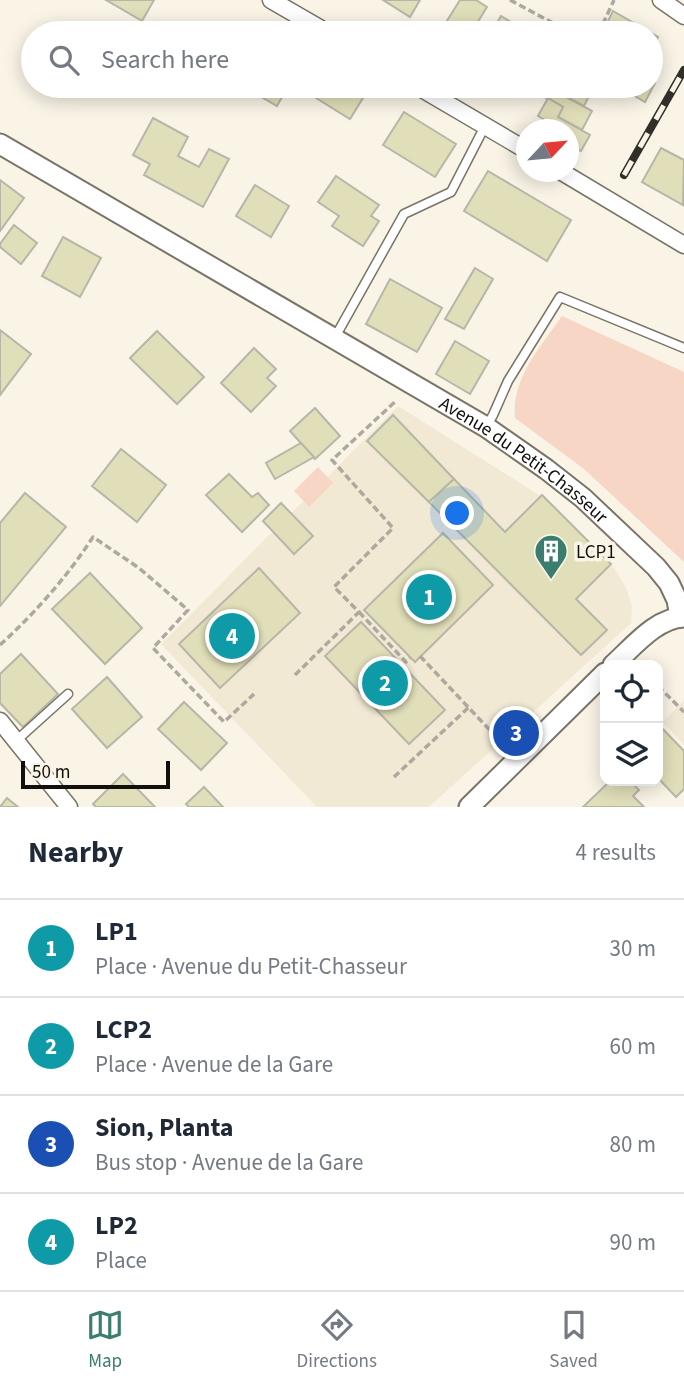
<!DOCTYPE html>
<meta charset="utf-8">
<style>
:root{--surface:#fff;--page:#f6f6f7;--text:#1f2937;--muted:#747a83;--line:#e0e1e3;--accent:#3b7e70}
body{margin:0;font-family:"Source Sans 3",sans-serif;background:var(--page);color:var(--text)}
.controls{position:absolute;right:21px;bottom:21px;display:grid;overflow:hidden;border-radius:14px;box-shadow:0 4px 18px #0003}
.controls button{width:63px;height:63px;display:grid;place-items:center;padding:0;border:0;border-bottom:2px solid var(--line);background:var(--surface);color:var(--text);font:35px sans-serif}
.compass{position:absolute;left:516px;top:119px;width:63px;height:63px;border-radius:50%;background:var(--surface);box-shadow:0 4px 18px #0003;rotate:64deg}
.scale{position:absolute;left:21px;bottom:18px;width:149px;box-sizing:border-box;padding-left:7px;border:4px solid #12100c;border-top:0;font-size:19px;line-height:24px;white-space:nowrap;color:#12100c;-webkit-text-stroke:5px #faf4e7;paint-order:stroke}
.you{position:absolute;left:458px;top:514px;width:24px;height:24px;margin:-18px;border:5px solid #fff;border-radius:50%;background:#1a73e8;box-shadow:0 0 0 10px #1a73e833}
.badge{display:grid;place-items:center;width:46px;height:46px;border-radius:50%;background:var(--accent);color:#fff;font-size:23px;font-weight:700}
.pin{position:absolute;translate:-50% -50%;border:4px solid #fff;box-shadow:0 2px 7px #0006}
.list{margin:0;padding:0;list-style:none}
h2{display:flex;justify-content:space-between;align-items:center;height:91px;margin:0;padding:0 28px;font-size:30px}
h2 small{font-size:23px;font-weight:400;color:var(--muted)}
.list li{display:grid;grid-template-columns:46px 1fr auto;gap:21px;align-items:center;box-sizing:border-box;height:98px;padding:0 28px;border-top:2px solid var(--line)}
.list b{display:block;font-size:26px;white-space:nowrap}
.list p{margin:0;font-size:23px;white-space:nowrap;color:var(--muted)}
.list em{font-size:23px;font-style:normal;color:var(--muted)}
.icon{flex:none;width:38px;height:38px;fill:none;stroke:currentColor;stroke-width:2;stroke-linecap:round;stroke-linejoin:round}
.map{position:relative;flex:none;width:684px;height:807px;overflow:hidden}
.search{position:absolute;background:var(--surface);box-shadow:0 4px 18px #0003;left:21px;right:21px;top:21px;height:77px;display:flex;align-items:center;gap:18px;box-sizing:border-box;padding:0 24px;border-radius:38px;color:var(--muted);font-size:26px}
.sheet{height:483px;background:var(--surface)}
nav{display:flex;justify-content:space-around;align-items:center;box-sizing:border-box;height:98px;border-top:2px solid var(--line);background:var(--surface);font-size:19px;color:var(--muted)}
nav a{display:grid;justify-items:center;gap:4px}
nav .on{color:var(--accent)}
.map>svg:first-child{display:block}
.built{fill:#f1e9d4}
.green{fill:#f7d6c5}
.building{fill:#e1dfb9;stroke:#b7b6a9;stroke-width:2}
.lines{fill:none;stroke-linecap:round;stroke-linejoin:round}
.service-casing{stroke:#7a7468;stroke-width:11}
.minor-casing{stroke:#7a7468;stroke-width:19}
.tertiary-casing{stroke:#7a7468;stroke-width:23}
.path{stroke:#ada99e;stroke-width:3.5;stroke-dasharray:7 3.5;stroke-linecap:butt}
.service{stroke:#fff;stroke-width:8}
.minor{stroke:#fff;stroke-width:16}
.tertiary{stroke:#fff;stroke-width:19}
.rail-casing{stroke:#312f2a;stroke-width:8}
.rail{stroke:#faf4e7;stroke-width:5;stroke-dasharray:16;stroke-linecap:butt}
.labels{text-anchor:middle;stroke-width:7;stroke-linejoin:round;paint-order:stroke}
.street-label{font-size:19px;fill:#12100c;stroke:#faf4e7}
.poi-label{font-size:19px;fill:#12100c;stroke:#faf4e7;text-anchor:start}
</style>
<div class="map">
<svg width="684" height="807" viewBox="0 0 684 807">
<rect width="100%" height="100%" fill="#faf4e7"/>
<g class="built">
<polygon points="398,406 547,500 615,569 626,588 632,606 631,623 429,807 317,807 161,644"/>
<polygon points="684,700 684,745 663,722"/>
</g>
<g class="green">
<path d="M562,316L684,372V562L584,469L515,418C511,379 541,346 562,316Z"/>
<polygon points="318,467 333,483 309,507 294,491"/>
</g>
<g class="building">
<polygon points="106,0 154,0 142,21"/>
<polygon points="383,0 420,0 410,17"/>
<polygon points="460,0 476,0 487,7 471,33 460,33 445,24"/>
<polygon points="613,11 658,37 651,50 651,33 628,33 608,21"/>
<polygon points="501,16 529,33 491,33"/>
<polygon points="206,26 217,33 202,33"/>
<polygon points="651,55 658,59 651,71"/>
<polygon points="651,80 655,83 645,102 623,89 625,86 651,86"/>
<polygon points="119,86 142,86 136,96"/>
<polygon points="248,86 288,86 277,106 246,88"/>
<polygon points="323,86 354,86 366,93 350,119 316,98"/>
<polygon points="546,86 565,86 561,94 592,111 582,130 558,117 563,107 541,95"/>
<polygon points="565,86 594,86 584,106 561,94"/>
<polygon points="548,98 563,107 558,117 590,135 581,151 568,145 568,130 562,130 538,116"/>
<polygon points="404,112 456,144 435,177 383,145"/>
<polygon points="153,118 188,137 178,156 199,167 209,149 229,159 203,207 144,175 150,164 133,155"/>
<polygon points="661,148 684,160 683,205 642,182"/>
<polygon points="488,171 571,220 547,261 464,211"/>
<polygon points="336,176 379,205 371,216 379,221 363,246 332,226 339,216 318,202"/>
<polygon points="0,180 24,198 0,231"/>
<polygon points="255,185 289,206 271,237 236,216"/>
<polygon points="14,225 37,243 21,264 0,247 0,244"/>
<polygon points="63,237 101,258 80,297 42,276"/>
<polygon points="475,268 493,279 464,329 445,319"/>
<polygon points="390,279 442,308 417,352 366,324"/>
<polygon points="0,330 31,354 0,395"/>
<polygon points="157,331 204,377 177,404 130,358"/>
<polygon points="455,341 489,361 470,394 436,374"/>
<polygon points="254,348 276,369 267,378 276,386 251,412 221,383"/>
<polygon points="315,408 340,436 315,459 290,431"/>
<polygon points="393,415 454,479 429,502 367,441"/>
<polygon points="301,443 314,457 275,479 266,463"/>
<polygon points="121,449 166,485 137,522 92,486"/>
<polygon points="229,474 252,497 258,493 269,505 242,532 206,495"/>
<polygon points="454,479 505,532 542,495 611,564 576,599 607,630 581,655 429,502"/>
<polygon points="25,493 66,527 0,606 0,523"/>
<polygon points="281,503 313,536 294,554 263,521"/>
<polygon points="443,533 493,585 415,662 364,610"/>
<polygon points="259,568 300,613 220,688 179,644"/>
<polygon points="90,573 142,628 105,664 52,609"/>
<polygon points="361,622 445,710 409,744 325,656"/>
<polygon points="21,654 58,694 23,727 0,703 0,674"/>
<polygon points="107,677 142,717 107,748 72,709"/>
<polygon points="184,702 227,743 201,770 158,729"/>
<polygon points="658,724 684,751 684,789 676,797 658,778"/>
<polygon points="123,774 155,807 96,807 93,804"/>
<polygon points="610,781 630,781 639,790 633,796 644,807 583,807"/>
<polygon points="204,787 223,807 189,807 186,804"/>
<polygon points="7,798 18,807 0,807"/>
</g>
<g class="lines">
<defs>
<g id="service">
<polyline points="334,339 404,214 451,192 485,126"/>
<polyline points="486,427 493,415 508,381 560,297 684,348"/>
<polyline points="17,740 68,694"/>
</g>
<g id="minor">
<polyline points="271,0 328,33"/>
<polyline points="661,0 684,16"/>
<polyline points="417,86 526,150"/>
<polyline points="562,172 684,245"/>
<polyline points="0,721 69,807"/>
</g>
<g id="tertiary">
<path id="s1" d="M0,144L486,427L546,469L583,498L656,567L669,583L677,600L680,617"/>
<path d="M613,665C633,647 656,618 684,617"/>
<polyline points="469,807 605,673"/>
</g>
</defs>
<use href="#service" class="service-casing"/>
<use href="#minor" class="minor-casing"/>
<use href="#tertiary" class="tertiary-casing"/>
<g class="path">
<polyline points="510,0 566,30 590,23 601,28 614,0"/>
<polyline points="359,612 406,662 410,658"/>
<path d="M0,645C35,613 67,577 93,537L139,568L188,610L153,648L224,722L254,694"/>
<polyline points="420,656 501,742"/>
<polyline points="295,675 359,612 334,587 393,528 332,460 397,400"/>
<polyline points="658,686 684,712"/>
<polyline points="394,777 469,707"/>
</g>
<use href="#service" class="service"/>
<use href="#minor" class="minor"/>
<use href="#tertiary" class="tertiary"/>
<defs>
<polyline id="rail" points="624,175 684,70"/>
</defs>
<use href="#rail" class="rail-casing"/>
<use href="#rail" class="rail"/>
</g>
<defs>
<symbol id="building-pin" viewBox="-11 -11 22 30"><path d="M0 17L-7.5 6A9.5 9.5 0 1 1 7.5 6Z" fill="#3b7e70" stroke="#faf4e7"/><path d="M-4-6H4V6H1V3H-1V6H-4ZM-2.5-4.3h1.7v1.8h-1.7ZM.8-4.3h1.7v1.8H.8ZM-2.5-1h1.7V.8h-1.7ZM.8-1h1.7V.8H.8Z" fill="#fff"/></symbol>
</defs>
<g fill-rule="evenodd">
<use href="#building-pin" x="532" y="532" width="38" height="52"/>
</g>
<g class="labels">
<g class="street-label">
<text dy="7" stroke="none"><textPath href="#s1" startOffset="612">Avenue du Petit-Chasseur</textPath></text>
</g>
<g class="poi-label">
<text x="576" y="558">LCP1</text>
</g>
</g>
</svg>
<div class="controls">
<button><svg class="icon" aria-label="locate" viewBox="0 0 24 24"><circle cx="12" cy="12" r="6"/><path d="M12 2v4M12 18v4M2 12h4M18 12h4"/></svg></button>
<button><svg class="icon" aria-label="layers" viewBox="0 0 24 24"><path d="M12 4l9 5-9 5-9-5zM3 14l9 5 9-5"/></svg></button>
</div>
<svg class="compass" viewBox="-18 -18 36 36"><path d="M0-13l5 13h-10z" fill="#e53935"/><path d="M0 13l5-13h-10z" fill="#747a83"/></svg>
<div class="scale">50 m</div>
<div class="you"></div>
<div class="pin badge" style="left:429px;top:597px;background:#0f9aa8">1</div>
<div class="pin badge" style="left:385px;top:683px;background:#0f9aa8">2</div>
<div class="pin badge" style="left:516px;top:733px;background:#1a4fb4">3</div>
<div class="pin badge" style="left:232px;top:636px;background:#0f9aa8">4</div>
<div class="search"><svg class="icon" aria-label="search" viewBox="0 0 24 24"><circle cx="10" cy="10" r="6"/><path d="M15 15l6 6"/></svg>Search here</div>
</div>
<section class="sheet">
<h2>Nearby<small>4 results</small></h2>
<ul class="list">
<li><span class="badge" style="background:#0f9aa8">1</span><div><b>LP1</b><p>Place · Avenue du Petit-Chasseur</p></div><em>30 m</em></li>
<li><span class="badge" style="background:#0f9aa8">2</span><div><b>LCP2</b><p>Place · Avenue de la Gare</p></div><em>60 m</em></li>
<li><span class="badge" style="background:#1a4fb4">3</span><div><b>Sion, Planta</b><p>Bus stop · Avenue de la Gare</p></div><em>80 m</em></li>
<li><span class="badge" style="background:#0f9aa8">4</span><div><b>LP2</b><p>Place</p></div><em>90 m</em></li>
</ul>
</section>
<nav>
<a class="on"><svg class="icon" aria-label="map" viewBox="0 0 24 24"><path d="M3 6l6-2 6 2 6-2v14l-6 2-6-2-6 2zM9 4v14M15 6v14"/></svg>Map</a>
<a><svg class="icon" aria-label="directions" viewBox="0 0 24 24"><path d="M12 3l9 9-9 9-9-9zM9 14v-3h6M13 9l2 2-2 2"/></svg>Directions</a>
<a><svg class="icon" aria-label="saved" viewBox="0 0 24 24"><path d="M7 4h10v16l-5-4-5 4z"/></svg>Saved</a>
</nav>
